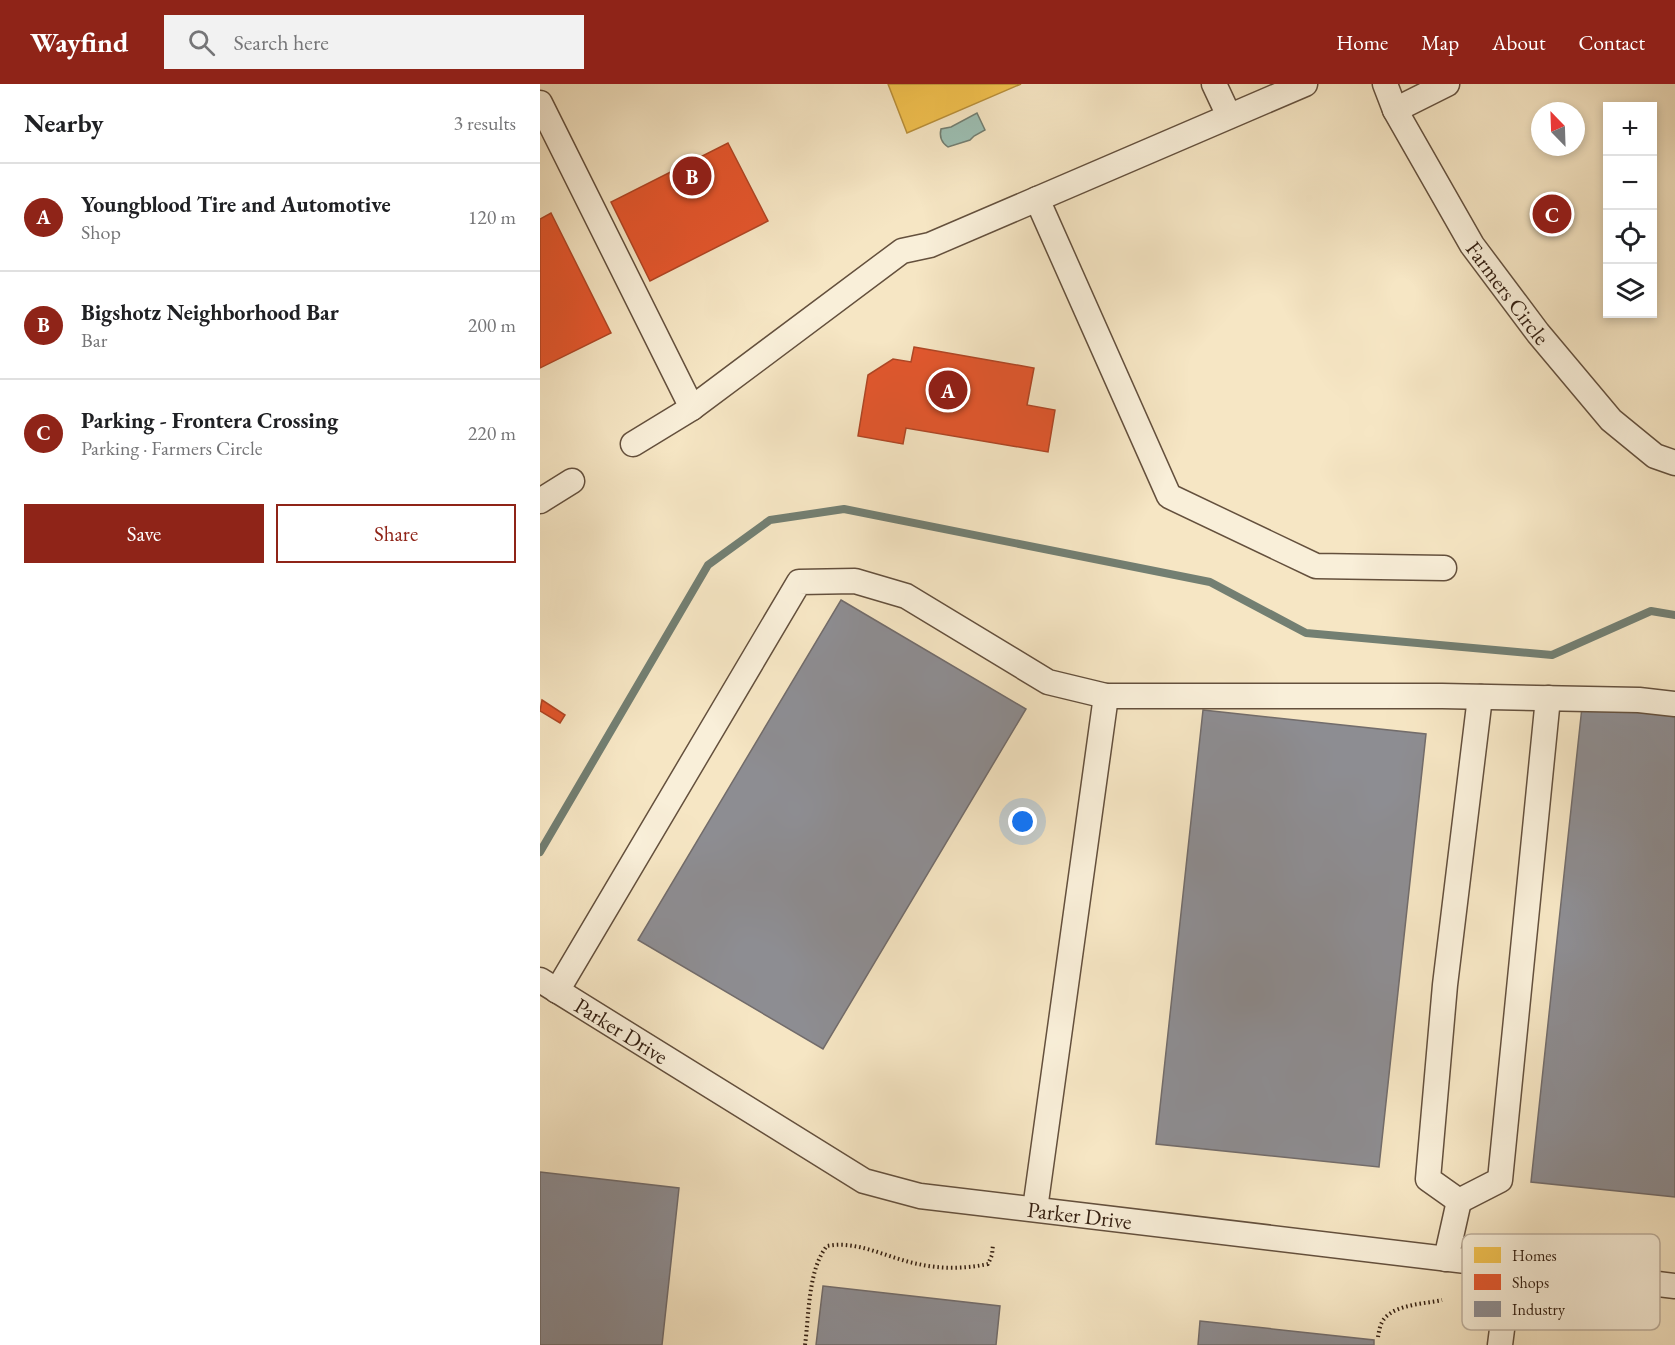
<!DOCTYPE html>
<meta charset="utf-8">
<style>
:root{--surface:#fff;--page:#f2f2f2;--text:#202124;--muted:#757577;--line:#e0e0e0;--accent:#8f2418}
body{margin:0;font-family:"EB Garamond",serif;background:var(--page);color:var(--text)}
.controls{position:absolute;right:18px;top:18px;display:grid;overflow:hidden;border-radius:0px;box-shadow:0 3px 9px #0003}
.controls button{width:54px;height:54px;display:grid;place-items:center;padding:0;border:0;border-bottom:2px solid var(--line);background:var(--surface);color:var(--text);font:30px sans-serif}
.compass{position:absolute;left:991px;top:18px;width:54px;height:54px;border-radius:50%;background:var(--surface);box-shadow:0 3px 9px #0003;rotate:337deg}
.you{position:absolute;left:483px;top:738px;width:21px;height:21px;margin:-15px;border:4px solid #fff;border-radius:50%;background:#1a73e8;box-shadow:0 0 0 9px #1a73e833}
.badge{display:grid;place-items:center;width:39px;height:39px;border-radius:50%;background:var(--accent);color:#fff;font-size:20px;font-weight:700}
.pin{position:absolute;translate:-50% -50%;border:3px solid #fff;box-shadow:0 2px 6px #0006}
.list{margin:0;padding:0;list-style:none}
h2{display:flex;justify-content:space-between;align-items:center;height:78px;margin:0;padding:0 24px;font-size:26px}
h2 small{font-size:20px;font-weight:400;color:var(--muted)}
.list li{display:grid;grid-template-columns:39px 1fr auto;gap:18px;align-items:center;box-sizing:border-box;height:108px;padding:0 24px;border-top:2px solid var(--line)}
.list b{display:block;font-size:22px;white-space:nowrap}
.list p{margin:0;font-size:20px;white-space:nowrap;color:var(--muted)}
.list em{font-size:20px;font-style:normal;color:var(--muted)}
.actions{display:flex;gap:12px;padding:18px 24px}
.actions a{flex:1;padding:14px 0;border:2px solid var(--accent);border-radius:0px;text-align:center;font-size:21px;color:var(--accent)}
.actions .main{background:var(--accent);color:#fff}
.icon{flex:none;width:33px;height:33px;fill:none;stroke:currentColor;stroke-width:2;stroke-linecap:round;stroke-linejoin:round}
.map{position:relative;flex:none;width:1135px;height:1261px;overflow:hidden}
header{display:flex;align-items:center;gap:36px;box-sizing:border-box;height:84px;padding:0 30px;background:var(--accent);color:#fff}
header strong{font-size:28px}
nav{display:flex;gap:33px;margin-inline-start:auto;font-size:21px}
.search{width:420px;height:54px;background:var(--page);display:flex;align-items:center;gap:15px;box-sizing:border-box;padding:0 21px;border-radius:0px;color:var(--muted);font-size:22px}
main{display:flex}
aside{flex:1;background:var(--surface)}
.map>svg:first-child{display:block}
.water{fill:#9dc0b4;stroke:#737f72;stroke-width:1.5}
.homes{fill:#f2c14e;stroke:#b9903b;stroke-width:1.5}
.shops{fill:#e4572e;stroke:#af4625;stroke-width:1.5}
.industry{fill:#8d8d92;stroke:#726c6b;stroke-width:1.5}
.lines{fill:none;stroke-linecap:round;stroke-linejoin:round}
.stream{stroke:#737f72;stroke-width:8}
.minor-casing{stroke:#64503d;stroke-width:27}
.path{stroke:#331e10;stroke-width:4;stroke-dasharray:1.5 3;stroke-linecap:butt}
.minor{stroke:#f9efd9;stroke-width:24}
.labels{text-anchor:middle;stroke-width:6;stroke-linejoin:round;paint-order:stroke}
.street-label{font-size:22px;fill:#331e10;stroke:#f9efd9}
.key{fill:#f9efd9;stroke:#beb09d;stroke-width:1.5}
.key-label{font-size:16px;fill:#331e10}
</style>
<header>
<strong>Wayfind</strong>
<div class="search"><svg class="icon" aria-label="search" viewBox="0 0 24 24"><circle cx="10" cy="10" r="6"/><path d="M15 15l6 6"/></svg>Search here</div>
<nav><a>Home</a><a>Map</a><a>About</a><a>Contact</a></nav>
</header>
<main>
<aside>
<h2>Nearby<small>3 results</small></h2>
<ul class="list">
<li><span class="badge">A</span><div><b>Youngblood Tire and Automotive</b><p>Shop</p></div><em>120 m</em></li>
<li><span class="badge">B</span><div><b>Bigshotz Neighborhood Bar</b><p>Bar</p></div><em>200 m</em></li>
<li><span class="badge">C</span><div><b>Parking - Frontera Crossing</b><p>Parking · Farmers Circle</p></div><em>220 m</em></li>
</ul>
<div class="actions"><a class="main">Save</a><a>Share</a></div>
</aside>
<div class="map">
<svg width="1135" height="1261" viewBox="0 0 1135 1261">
<rect width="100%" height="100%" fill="#f6e6c4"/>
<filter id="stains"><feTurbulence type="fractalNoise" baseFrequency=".00333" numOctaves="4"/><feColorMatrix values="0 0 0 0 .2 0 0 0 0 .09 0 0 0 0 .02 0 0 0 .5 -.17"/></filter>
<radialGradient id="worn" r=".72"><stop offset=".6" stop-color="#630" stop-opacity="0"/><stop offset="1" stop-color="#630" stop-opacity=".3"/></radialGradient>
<path class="water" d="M437,29L445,46L434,52L430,56L408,63C402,59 399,53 401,45L411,43Z"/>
<polygon class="homes" points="348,0 481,0 367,49"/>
<g class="shops">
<polygon points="188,59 228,137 110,197 71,118"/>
<polygon points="11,129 71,249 0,284 0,135"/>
<polygon points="374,263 494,284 487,321 515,326 508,368 366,344 363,360 318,352 328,291 353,275 371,278"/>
<polygon points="2,616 25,631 20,639 0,627"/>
</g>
<g class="industry">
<polygon points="301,516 486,625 283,965 98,856"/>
<polygon points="1042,623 1135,632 1135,1113 991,1098"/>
<polygon points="663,626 886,650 839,1083 616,1060"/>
<polygon points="0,1088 139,1104 122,1261 0,1261"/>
<polygon points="283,1202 460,1222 456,1261 276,1261"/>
<polygon points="660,1237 834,1256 834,1261 658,1261"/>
</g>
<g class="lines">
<polyline class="stream" points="0,768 168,481 230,436 304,425 670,498 766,549 1012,571 1111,527 1135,531"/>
<defs>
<g id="minor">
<polyline points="674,0 689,32"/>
<path id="s1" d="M845,0L855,26L932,161L998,249L1071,336L1115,372L1135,379"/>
<polyline points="0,19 152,324"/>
<polyline points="855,26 907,0"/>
<polyline points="497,115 629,412 776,482 904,484"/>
<polyline points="93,360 152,324 362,167 390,161 765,0"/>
<polyline points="0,417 32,397"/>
<path id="s2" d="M0,896L324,1097L380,1112L1135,1202"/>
<polyline points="17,907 259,498 315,497 366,512 508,598 566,612 902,612 1099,616 1135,620"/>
<polyline points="919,1117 960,1096 1008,614"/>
<polyline points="919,1117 888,1095 905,901 940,613"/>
<polyline points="495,1125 566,612"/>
<polyline points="906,1175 919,1117"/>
<polyline points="960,1261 970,1183"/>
</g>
</defs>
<use href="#minor" class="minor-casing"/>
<g class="path">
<path d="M838,1253C839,1247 840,1240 844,1235C856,1220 885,1220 902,1216"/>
<path d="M265,1261C269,1232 268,1185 287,1162C318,1156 347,1174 378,1180C400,1185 425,1185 448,1180L452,1171L453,1160"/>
</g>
<use href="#minor" class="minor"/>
</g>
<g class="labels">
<g class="street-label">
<text dy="8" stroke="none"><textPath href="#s1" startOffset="243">Farmers Circle</textPath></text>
<text dy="8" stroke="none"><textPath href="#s2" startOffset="96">Parker Drive</textPath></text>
<text dy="8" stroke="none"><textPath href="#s2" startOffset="600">Parker Drive</textPath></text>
</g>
</g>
<rect x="922" y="1150" width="198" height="96" rx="9" class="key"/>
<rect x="934" y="1163" width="27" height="16" fill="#f2c14e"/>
<rect x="934" y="1190" width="27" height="16" fill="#e4572e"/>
<rect x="934" y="1217" width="27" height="16" fill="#8d8d92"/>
<g class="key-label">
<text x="972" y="1177">Homes</text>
<text x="972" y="1204">Shops</text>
<text x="972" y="1231">Industry</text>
</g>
<rect width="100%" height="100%" filter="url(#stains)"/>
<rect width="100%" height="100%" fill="url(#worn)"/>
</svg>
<div class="controls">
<button>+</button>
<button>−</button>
<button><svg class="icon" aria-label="locate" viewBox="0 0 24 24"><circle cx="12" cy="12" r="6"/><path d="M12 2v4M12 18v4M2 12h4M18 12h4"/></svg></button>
<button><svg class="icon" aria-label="layers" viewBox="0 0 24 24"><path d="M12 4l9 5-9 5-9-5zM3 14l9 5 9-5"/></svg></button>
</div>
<svg class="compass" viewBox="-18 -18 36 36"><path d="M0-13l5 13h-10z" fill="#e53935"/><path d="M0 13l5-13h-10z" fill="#757577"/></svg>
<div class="you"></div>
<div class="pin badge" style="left:408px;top:306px">A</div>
<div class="pin badge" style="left:152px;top:92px">B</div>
<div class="pin badge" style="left:1012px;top:130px">C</div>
</div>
</main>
